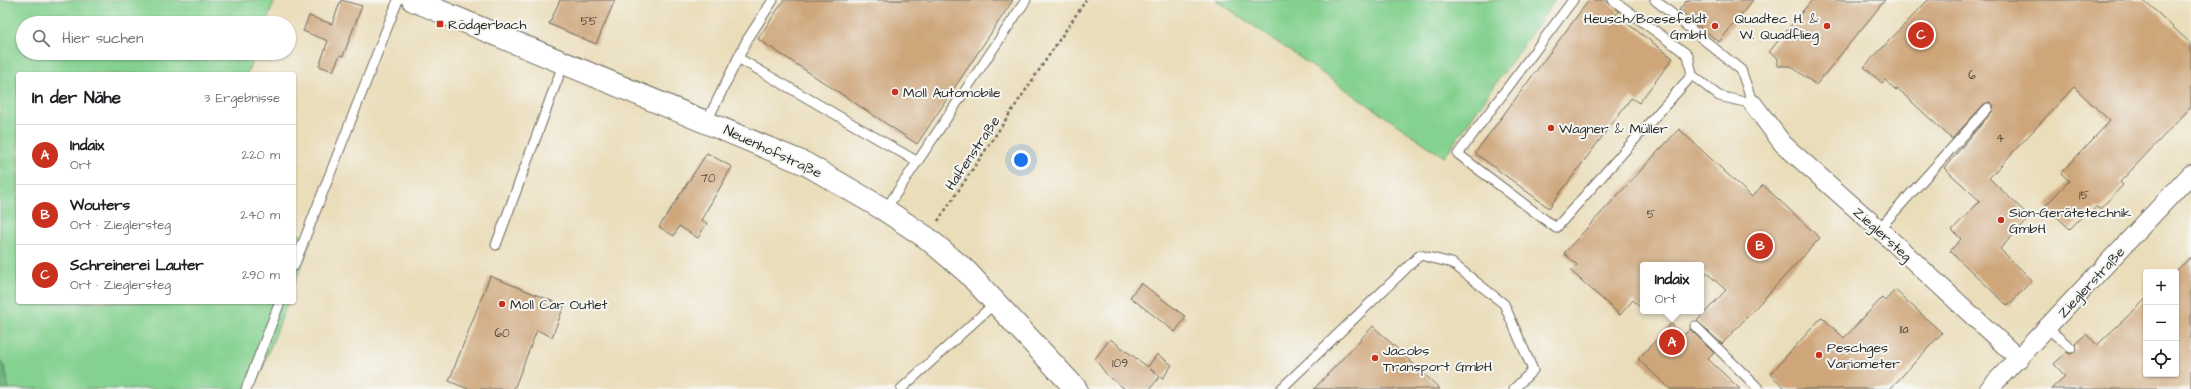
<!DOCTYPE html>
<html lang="de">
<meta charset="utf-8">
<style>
:root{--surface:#fff;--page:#f6f6f6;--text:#202124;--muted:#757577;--line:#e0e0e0;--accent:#c8321e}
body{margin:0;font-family:"Architects Daughter",sans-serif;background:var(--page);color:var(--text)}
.controls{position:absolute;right:12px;bottom:12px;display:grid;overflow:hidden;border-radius:4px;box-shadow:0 1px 3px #0004}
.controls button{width:36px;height:36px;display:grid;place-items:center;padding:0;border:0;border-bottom:1px solid var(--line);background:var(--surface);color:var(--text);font:20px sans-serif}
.you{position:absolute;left:1021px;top:160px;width:14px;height:14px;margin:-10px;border:3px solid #fff;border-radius:50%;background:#1a73e8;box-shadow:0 0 0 6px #1a73e833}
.badge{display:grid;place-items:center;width:26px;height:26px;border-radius:50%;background:var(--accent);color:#fff;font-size:13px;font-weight:700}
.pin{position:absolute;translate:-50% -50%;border:2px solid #fff;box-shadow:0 1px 4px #0006}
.popup{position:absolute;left:1640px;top:262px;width:64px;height:52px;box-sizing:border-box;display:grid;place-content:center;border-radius:4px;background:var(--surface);filter:drop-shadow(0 1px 3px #0005);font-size:13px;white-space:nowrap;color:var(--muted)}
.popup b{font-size:15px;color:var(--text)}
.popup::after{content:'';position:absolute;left:50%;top:100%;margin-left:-8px;border:8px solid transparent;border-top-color:var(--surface)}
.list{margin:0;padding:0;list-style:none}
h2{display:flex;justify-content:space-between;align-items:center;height:52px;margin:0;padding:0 16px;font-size:17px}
h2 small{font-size:13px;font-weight:400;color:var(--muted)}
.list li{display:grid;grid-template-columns:26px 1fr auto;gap:12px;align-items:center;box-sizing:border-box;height:60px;padding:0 16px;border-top:1px solid var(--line)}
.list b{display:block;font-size:15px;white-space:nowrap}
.list p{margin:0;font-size:13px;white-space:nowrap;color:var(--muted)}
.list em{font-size:13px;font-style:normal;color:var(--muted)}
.icon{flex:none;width:22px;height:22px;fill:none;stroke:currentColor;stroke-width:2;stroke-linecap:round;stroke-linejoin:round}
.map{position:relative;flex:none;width:2191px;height:389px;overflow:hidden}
.search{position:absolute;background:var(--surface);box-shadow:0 1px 3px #0004;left:16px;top:16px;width:280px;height:44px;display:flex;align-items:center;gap:10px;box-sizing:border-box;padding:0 14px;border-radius:22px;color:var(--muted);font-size:15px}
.panel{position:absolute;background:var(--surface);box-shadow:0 1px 3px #0004;left:16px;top:72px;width:280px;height:232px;border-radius:4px}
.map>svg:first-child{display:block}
.green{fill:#84d190;stroke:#587e5e}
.forest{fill:#6bb37a;stroke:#4b6f52}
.building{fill:#cea67a}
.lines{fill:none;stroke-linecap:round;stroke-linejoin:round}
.service-casing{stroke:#6e695d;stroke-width:11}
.minor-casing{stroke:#6e695d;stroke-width:20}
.tertiary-casing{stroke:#6e695d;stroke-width:24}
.path{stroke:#6e695d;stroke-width:2.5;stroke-dasharray:3 3;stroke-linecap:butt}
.service{stroke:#fff;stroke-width:9}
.minor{stroke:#fff;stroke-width:18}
.tertiary{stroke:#fff;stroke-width:22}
.poi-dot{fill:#c8321e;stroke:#f6f6f2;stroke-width:1.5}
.labels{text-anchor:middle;stroke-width:4;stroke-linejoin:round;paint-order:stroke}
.number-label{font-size:12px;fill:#544a3f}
.poi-label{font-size:14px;fill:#2b2b2b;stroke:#f6f6f2;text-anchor:start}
.street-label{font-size:14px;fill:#2b2b2b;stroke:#f6f6f2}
</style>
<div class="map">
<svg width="2191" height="389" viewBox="0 0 2191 389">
<rect width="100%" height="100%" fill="#f6f6f2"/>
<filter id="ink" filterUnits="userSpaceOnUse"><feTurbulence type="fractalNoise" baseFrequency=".025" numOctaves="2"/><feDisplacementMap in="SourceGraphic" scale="8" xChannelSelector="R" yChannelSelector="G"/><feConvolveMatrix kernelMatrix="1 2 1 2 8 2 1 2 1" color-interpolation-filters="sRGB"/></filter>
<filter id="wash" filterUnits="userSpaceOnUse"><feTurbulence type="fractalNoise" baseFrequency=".012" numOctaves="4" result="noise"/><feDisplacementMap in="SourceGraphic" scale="16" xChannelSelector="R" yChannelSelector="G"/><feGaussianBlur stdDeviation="0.9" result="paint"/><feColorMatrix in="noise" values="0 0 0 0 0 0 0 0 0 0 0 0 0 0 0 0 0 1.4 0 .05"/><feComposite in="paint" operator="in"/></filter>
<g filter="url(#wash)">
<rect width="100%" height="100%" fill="#eaddba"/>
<g class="green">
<polygon points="0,0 275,0 266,23 23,23 23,53 255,53 247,74 18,74 18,302 288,302 254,389 9,389 5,368 0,360"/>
<polygon points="1216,0 1555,0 1444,157"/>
<polygon points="294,232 311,240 294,285"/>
</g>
<polygon class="forest" points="0,360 5,368 9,389 0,389"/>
<g id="blocks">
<g class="building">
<polygon points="341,0 362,6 343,56 340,55 333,71 319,66 328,41 303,31 309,16 332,24"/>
<polygon points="560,0 615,0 596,44 549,24"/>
<polygon points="784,0 1013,0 917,144 758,39"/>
<polygon points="1589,0 1605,0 1619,11 1616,15 1673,58 1639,103 1631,98 1549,208 1475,153"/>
<polygon points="1687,0 1753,0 1719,42 1679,10"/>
<polygon points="1812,0 1885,0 1816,85 1791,66 1778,66 1778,58 1769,52"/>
<polygon points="1928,0 2144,0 2191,44 2191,107 2120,182 2123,185 2100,209 2097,207 2090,213 2087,211 2070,229 2045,206 2069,181 2061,173 2110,121 2074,87 1989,178 2030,217 2000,249 2032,280 2008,306 1950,251 1961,239 1952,230 1980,201 1944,168 1992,112 1994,106 1990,102 1984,104 1952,139 1898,89 1896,90 1885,80 1882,83 1864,67"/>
<polygon points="1679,129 1752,197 1763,185 1820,238 1722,344 1697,321 1726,290 1701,268 1701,265 1643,265 1643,310 1633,300 1620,315 1571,271 1577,265 1564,253"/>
<polygon points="707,153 732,167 701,220 707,223 698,238 679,226 674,236 659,227"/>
<polygon points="2191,257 2191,389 2051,389 2065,376 2054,364 2067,352 2070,354 2075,352 2077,349 2075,344 2086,334 2097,345 2146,299 2146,374 2176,374 2175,272"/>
<polygon points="490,276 564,306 552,337 537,330 514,389 468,389 449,381"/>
<polygon points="1141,283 1186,317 1175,332 1130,297"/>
<polygon points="1895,290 1942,333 1890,389 1786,389 1770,374 1822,317 1844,338 1882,298 1885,301"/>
<polygon points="1671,324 1683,336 1690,329 1714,353 1708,359 1740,389 1670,389 1638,359"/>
<polygon points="1373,326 1440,389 1314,389"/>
<polygon points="1110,339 1148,367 1157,354 1172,365 1163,378 1150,369 1160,376 1150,389 1125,389 1107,375 1095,359"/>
</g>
</g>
</g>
<g filter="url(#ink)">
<use href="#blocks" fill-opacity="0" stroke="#6e695d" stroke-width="1"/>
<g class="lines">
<defs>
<g id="service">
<polyline points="1573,0 1458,154 1556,228 1692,75"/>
<polyline points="1613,0 1688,55 1692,75 1719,96 1753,104"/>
<polyline points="1655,0 1741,70 1753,104"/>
<polyline points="738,58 918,162"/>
<polyline points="707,121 747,40 773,0"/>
<polyline points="885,210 1026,0"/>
<polyline points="1879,229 1988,108"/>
<polyline points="496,245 564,62"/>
<polyline points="294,266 398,0"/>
<polyline points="1695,326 1759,389"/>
<polyline points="2047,328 2071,348"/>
<polyline points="246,389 280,302"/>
<polyline points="901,389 995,303"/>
<polyline points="1281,389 1420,255 1452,263 1504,304 1533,370 1514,389"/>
</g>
<g id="minor">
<polyline points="1753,104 1783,144 1879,229 2019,359"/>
<polyline points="1989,389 2191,174"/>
</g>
<polyline id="tertiary" points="413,0 806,164 885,210 927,238 967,272 1076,389"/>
</defs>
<use href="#service" class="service-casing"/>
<use href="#minor" class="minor-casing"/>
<use href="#tertiary" class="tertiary-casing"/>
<polyline class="path" points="938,221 1086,0"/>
<use href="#service" class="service"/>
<use href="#minor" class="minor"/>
<use href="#tertiary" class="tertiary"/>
</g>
</g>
<g class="poi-dot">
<rect x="436" y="20" width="8" height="8" rx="2"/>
<circle cx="1715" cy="26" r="4"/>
<circle cx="1827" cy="26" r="4"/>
<circle cx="895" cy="92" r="4"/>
<circle cx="1551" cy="128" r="4"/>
<circle cx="2001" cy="220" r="4"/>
<circle cx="502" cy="304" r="4"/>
<circle cx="1819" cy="355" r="4"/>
<circle cx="1375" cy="358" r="4"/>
</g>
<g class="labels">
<g class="number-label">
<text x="589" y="25">55</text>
<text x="1972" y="79">6</text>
<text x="2000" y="142">4</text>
<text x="708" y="182">70</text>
<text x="2084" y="199">15</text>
<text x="1651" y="218">5</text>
<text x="1904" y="333">11a</text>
<text x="502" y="337">60</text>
<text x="1120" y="367">109</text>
</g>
<g class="poi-label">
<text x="1707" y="23" text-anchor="end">Heusch/Boesefeldt<tspan x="1707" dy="16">GmbH</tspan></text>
<text x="1819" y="23" text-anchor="end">Quadtec H. &amp;<tspan x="1819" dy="16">W. Quadflieg</tspan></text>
<text x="448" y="29">Rödgerbach</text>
<text x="903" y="97">Moll Automobile</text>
<text x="1559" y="133">Wagner &amp; Müller</text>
<text x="2009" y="217">Sion-Gerätetechnik<tspan x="2009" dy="16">GmbH</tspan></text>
<text x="510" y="309">Moll Car Outlet</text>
<text x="1827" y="352">Peschges<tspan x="1827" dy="16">Variometer</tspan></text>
<text x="1383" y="355">Jacobs<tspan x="1383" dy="16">Transport GmbH</tspan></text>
</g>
<g class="street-label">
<text transform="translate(773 151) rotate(25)" y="5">Neuenhofstraße</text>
<text transform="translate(972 153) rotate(-56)" y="5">Halfenstraße</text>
<text transform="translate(1883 234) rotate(42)" y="5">Zieglersteg</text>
<text transform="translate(2091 282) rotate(-47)" y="5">Zieglerstraße</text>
</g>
</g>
</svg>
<div class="controls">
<button>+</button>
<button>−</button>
<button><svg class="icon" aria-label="locate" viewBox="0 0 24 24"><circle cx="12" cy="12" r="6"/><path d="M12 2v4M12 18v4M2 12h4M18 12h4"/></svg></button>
</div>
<div class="you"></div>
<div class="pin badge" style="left:1672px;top:342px">A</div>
<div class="popup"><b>Indaix</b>Ort</div>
<div class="pin badge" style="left:1760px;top:246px">B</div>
<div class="pin badge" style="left:1921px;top:35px">C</div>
<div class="search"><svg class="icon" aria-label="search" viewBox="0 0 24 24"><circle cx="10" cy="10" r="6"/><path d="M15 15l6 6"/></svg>Hier suchen</div>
<section class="panel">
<h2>In der Nähe<small>3 Ergebnisse</small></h2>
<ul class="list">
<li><span class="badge">A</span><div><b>Indaix</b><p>Ort</p></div><em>220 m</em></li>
<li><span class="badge">B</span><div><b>Wouters</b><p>Ort · Zieglersteg</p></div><em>240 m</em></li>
<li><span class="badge">C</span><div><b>Schreinerei Lauter</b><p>Ort · Zieglersteg</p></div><em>290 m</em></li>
</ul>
</section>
</div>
